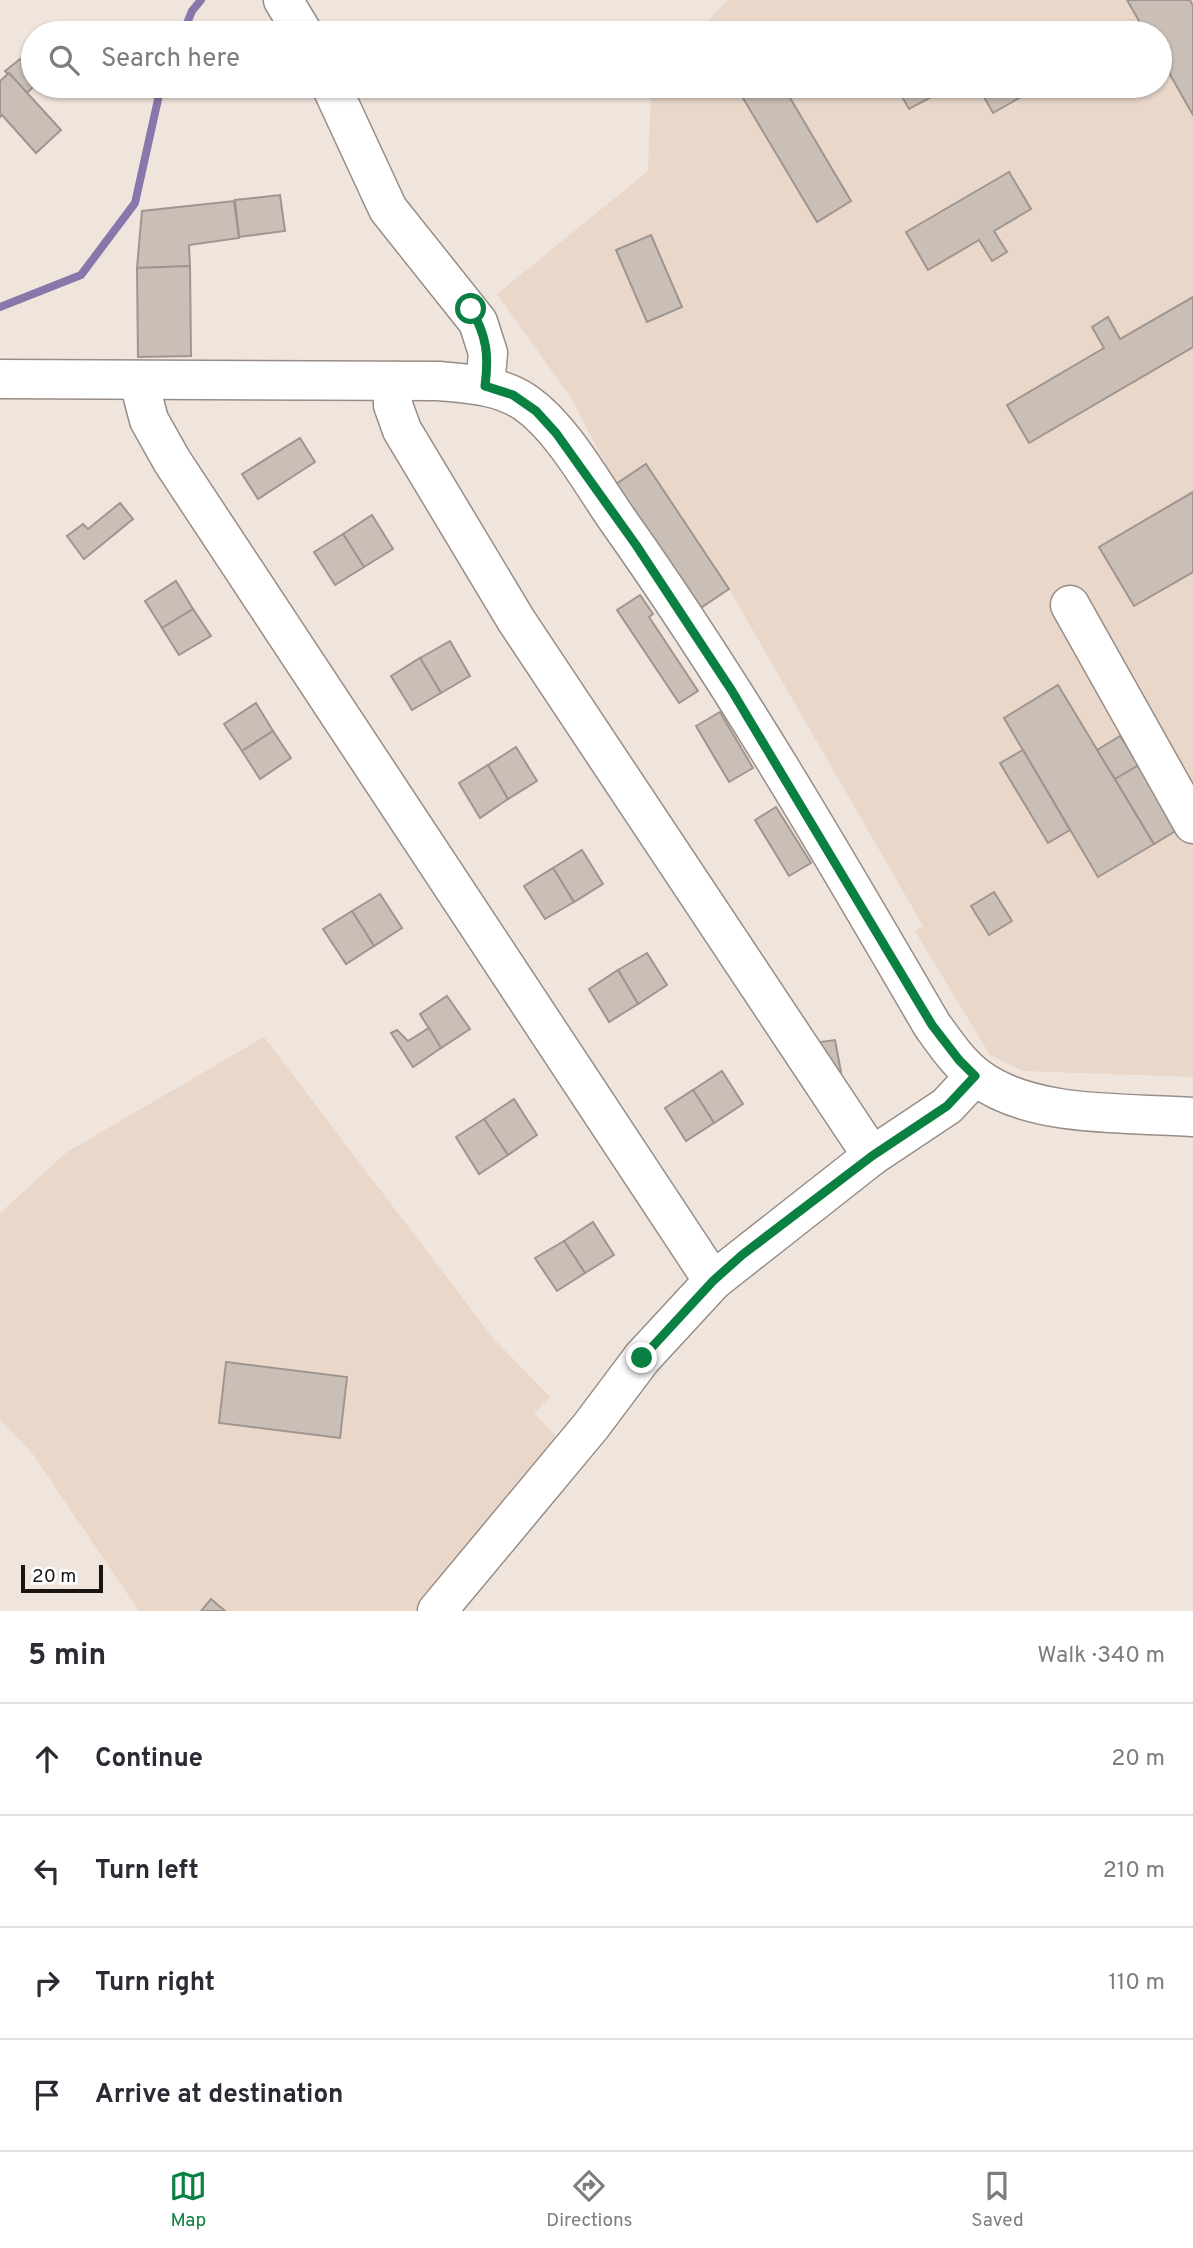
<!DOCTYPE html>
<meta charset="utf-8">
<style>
:root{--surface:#fff;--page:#f2f2f3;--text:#2b2b33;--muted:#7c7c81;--line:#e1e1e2;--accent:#0b8043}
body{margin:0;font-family:Overpass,sans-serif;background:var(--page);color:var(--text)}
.scale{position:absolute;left:21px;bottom:18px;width:82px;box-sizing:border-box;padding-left:7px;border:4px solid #181412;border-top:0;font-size:19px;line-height:24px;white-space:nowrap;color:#181412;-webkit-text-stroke:5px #fff;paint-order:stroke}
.stop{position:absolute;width:21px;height:21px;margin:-16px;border:5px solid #0b8043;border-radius:50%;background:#fff}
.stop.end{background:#0b8043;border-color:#fff;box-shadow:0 2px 7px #0008}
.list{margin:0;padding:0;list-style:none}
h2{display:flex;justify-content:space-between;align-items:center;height:91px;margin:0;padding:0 28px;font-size:30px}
h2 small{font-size:23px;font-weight:400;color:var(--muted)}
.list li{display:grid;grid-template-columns:46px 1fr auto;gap:21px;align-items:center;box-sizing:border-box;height:112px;padding:0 28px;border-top:2px solid var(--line)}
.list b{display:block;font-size:26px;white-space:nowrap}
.list em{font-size:23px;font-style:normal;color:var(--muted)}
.icon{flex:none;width:38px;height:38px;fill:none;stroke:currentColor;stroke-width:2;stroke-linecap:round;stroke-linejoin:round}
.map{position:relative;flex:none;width:1193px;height:1611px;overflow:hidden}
.search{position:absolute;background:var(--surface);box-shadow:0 2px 5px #0004;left:21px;right:21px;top:21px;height:77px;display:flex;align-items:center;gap:18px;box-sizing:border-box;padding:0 24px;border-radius:38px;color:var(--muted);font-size:26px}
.sheet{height:539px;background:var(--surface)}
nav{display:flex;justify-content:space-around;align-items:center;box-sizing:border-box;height:98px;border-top:2px solid var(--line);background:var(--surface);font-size:19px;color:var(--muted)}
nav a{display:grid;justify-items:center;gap:4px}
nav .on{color:var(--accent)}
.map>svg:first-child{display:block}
.built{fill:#e9d7ca}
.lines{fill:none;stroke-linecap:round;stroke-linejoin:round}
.stream{stroke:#8977ab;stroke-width:8}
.building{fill:#c9bfb7;stroke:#a0958e;stroke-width:2}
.minor-casing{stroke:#988d86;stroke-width:41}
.minor{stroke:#fff;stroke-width:38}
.route{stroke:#0b8043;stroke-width:9}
</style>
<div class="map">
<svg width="1193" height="1611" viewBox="0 0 1193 1611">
<rect width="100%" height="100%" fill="#f0e5dd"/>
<g class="built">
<polygon points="728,0 1193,0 1193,1077 1023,1071 990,1055 915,931 923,926 729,589 616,484 571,398 497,294 648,171 651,86 1160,86 1160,33 696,33"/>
<polygon points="264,1037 493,1338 550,1397 534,1413 560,1440 416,1611 139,1611 32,1453 0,1420 0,1213 67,1152"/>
</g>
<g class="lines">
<g class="stream">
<polyline points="183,33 192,11 201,0"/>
<polyline points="0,307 81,275 135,203 161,86"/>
</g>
</g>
<g class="building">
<polygon points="1127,0 1190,0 1193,6 1193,115 1160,57 1160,33 1146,33"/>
<polygon points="20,59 33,72 34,86 27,93 5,71"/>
<polygon points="9,73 61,130 36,153 2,115 0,117 0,81"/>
<polygon points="751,86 783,86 851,201 817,222 740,93"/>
<polygon points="896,86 952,86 909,109"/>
<polygon points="982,86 1040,86 993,113 979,88"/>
<polygon points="1009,172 1031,209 994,231 1007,252 992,261 979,240 928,270 906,232"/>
<polygon points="280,195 285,231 239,237 235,200"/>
<polygon points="234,201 239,238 189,245 190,266 137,268 142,211"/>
<polygon points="651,235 682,307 647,322 616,250"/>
<polygon points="190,266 191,356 138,357 137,268"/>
<polygon points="1193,297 1193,347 1029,443 1007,405 1104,348 1092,327 1108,317 1120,339"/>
<polygon points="300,438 315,462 258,499 242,474"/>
<polygon points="646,464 729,589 699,609 616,484"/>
<polygon points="1193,492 1193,572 1134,606 1099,547"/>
<polygon points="120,503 133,519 84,559 67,536 83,524 88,529"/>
<polygon points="372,515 393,549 364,567 343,534"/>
<polygon points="343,534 364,567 335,585 314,552"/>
<polygon points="176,581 193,609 162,628 145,601"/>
<polygon points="640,595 653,614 649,617 698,691 679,703 617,610"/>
<polygon points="193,609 211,636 179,655 162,628"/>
<polygon points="450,641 470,676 441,693 420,658"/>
<polygon points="420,658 441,693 412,710 391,676"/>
<polygon points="1058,685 1154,844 1098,877 1004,718"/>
<polygon points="256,703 273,731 242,751 224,724"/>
<polygon points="720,712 753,768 729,782 696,726"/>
<polygon points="273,731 291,758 260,779 242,751"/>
<polygon points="1120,736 1139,765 1115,779 1097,750"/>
<polygon points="516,747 537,781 508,799 488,765"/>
<polygon points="1023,750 1070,830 1048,843 1000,763"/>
<polygon points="488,765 508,799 480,818 459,783"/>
<polygon points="1139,765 1177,830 1154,844 1115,779"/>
<polygon points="776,807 811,863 789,876 755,820"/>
<polygon points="582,850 603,884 574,902 553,868"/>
<polygon points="553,868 574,902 545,919 524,886"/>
<polygon points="994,892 1012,921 989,935 971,906"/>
<polygon points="380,894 402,928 374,946 352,911"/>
<polygon points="352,911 374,946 346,964 323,929"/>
<polygon points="647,953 667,985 638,1004 618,970"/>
<polygon points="618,970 638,1004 609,1022 589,989"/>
<polygon points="447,996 470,1029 441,1048 420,1014"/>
<polygon points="429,1028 441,1048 413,1067 391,1033 397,1030 408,1041"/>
<polygon points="835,1040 841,1072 825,1075 820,1042"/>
<polygon points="722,1071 743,1104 714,1123 693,1090"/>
<polygon points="693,1090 714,1123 686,1141 665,1108"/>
<polygon points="514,1099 537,1135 508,1155 484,1119"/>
<polygon points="484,1119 508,1155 479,1174 456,1137"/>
<polygon points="593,1222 614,1255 585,1273 564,1241"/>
<polygon points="564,1241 585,1273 557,1291 535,1258"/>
<polygon points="226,1362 347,1377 340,1438 219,1423"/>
<polygon points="211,1599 225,1611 201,1611"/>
</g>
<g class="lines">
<defs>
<g id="minor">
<polyline points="283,0 303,33"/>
<polyline points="331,86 388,209 478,322 488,353 485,386"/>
<path d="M0,379L439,381C469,384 500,385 526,403C562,428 592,483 617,519C732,681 832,853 932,1025C945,1043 959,1064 978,1078C1034,1119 1126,1112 1193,1117"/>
<polyline points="393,381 393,405 402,430 516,620 872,1156"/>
<polyline points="139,382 149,420 172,461 713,1281"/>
<polyline points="1070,605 1193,824"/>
<polyline points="437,1611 591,1426 642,1358 713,1281 872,1156 947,1106 975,1076"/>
</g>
</defs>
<use href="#minor" class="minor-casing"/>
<use href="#minor" class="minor"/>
</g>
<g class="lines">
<path class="route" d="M471,309C487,336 489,356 485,386L513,395L536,411L556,433L636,545L732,691L932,1025L959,1060L975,1076L947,1106L872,1156L742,1255L713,1281L642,1358"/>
</g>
</svg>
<div class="scale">20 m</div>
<div class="stop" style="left:471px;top:309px"></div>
<div class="stop end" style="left:642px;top:1358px"></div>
<div class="search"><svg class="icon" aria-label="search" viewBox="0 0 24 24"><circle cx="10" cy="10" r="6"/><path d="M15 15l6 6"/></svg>Search here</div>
</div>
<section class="sheet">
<h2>5 min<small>Walk · 340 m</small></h2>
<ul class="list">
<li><svg class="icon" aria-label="ahead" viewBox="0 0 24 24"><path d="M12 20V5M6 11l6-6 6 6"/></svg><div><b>Continue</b></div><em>20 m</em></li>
<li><svg class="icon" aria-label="left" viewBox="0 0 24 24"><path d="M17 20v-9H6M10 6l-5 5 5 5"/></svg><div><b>Turn left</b></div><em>210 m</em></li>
<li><svg class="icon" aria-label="right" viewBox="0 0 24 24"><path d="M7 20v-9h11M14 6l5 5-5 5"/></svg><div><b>Turn right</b></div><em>110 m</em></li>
<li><svg class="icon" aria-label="arrive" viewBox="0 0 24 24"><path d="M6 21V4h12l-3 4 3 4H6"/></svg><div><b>Arrive at destination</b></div></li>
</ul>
</section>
<nav>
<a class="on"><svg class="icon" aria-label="map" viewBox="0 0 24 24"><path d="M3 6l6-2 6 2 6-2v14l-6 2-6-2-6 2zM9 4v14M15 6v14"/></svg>Map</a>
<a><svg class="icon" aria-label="directions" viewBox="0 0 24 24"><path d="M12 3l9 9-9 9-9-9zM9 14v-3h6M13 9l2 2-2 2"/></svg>Directions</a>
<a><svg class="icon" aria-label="saved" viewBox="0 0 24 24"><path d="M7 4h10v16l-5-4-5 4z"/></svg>Saved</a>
</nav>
